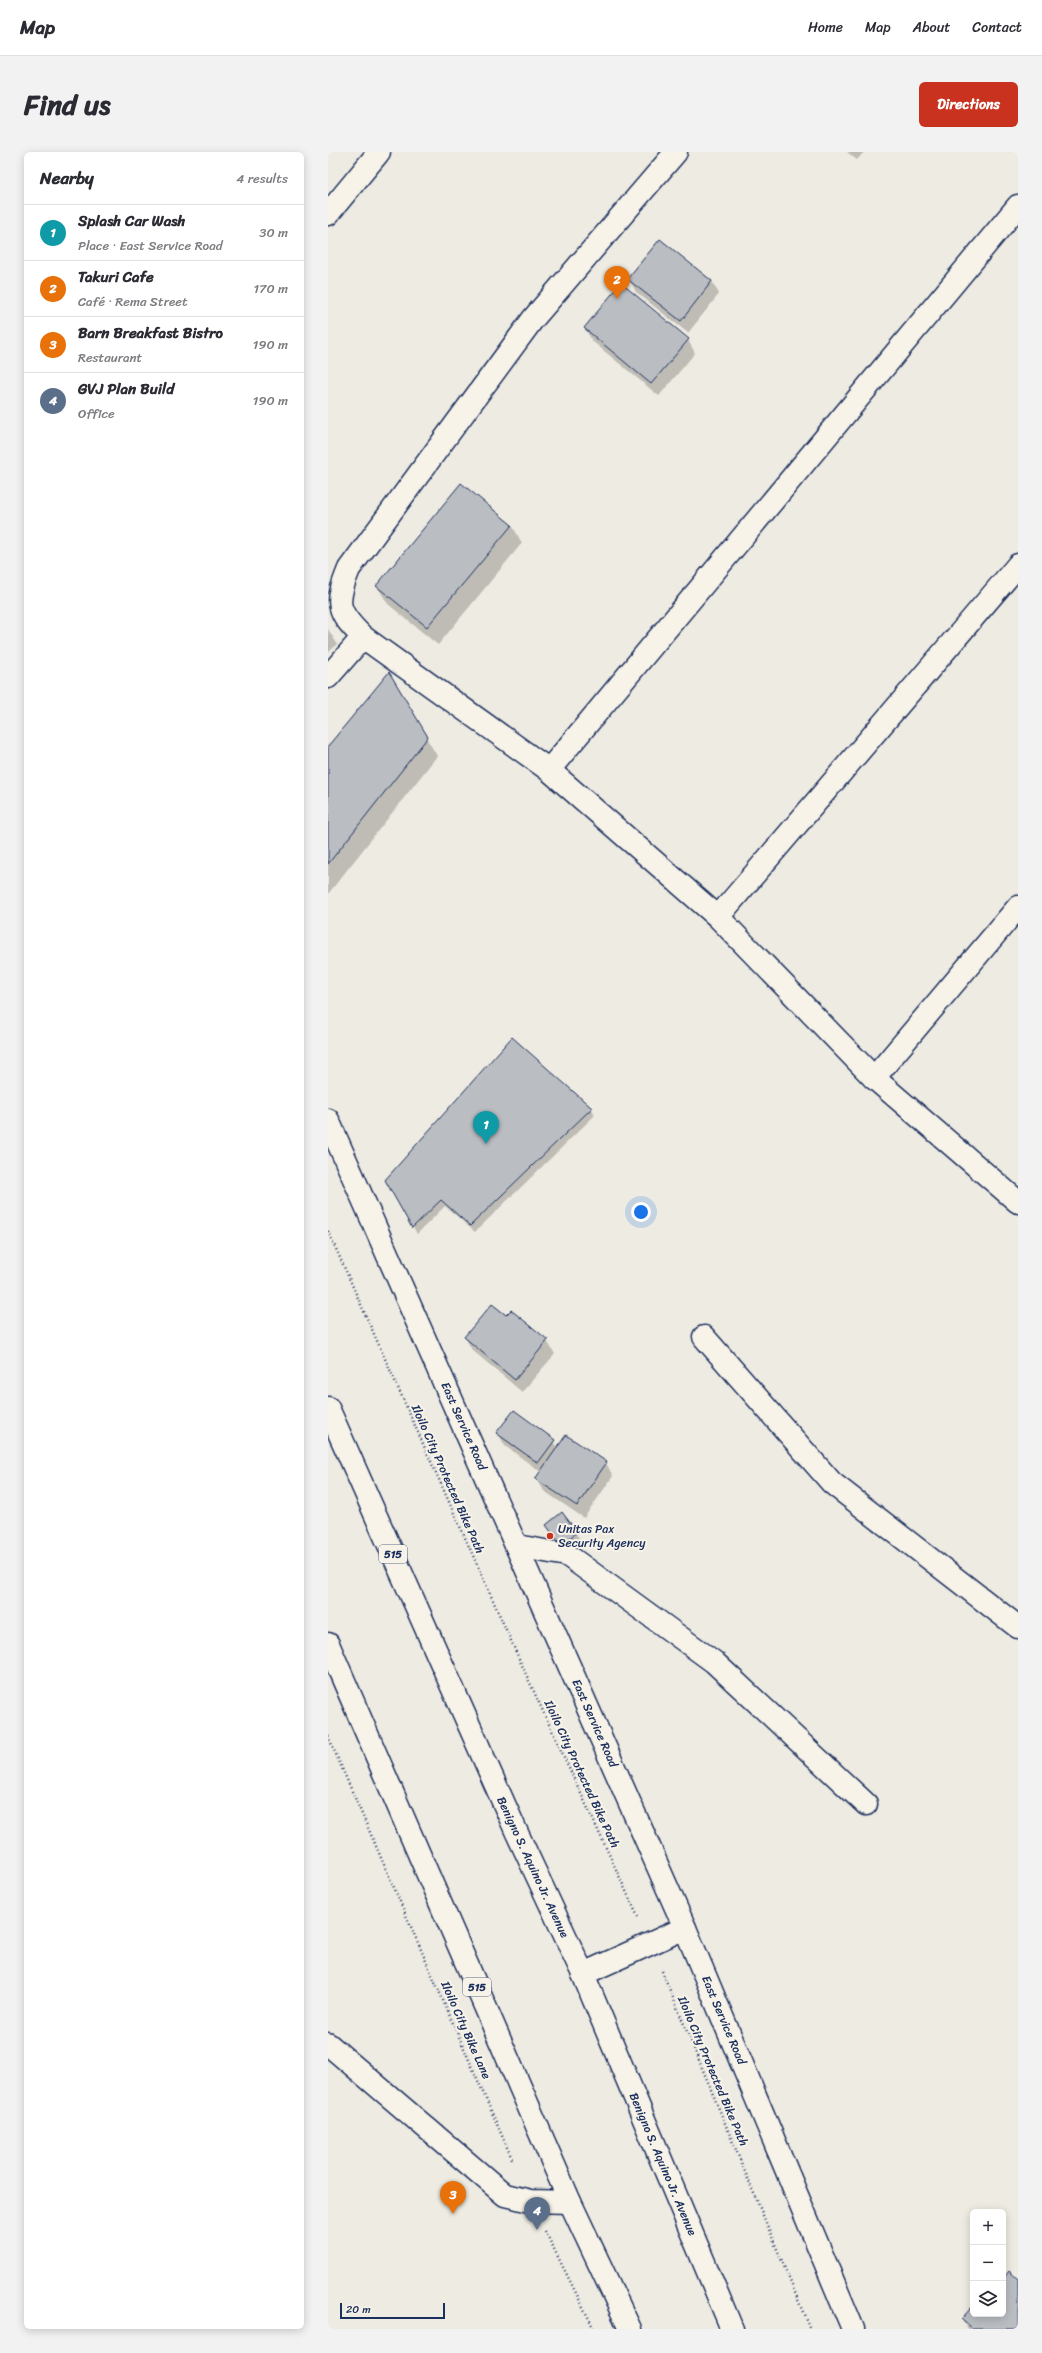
<!DOCTYPE html>
<meta charset="utf-8">
<style>
:root{--surface:#fff;--page:#f2f2f3;--text:#2b2b33;--muted:#7c7c81;--line:#e1e1e2;--accent:#c8321e}
body{margin:0;font-family:Sriracha,sans-serif;background:var(--page);color:var(--text)}
.controls{position:absolute;right:12px;bottom:12px;display:grid;overflow:hidden;border-radius:6px;box-shadow:0 2px 10px #0003}
.controls button{width:36px;height:36px;display:grid;place-items:center;padding:0;border:0;border-bottom:1px solid var(--line);background:var(--surface);color:var(--text);font:20px sans-serif}
.scale{position:absolute;left:12px;bottom:10px;width:105px;box-sizing:border-box;padding-left:4px;border:2px solid #1b2f5e;border-top:0;font-size:11px;line-height:14px;white-space:nowrap;color:#1b2f5e;-webkit-text-stroke:3px #f7f3e8;paint-order:stroke}
.you{position:absolute;left:313px;top:1060px;width:14px;height:14px;margin:-10px;border:3px solid #fff;border-radius:50%;background:#1a73e8;box-shadow:0 0 0 6px #1a73e833}
.badge{display:grid;place-items:center;width:26px;height:26px;border-radius:50%;background:var(--accent);color:#fff;font-size:13px;font-weight:700}
.pin{position:absolute;translate:-50% -33px;filter:drop-shadow(0 1px 2px #0008)}
.pin::after{content:'';position:absolute;top:21px;width:14px;height:12px;background:inherit;clip-path:polygon(0 0,100% 0,50% 100%)}
.list{margin:0;padding:0;list-style:none}
h2{display:flex;justify-content:space-between;align-items:center;height:52px;margin:0;padding:0 16px;font-size:17px}
h2 small{font-size:13px;font-weight:400;color:var(--muted)}
.list li{display:grid;grid-template-columns:26px 1fr auto;gap:12px;align-items:center;box-sizing:border-box;height:56px;padding:0 16px;border-top:1px solid var(--line)}
.list b{display:block;font-size:15px;white-space:nowrap}
.list p{margin:0;font-size:13px;white-space:nowrap;color:var(--muted)}
.list em{font-size:13px;font-style:normal;color:var(--muted)}
.icon{flex:none;width:22px;height:22px;fill:none;stroke:currentColor;stroke-width:2;stroke-linecap:round;stroke-linejoin:round}
.map{position:relative;flex:none;width:690px;height:2177px;overflow:hidden;border-radius:6px}
header{display:flex;align-items:center;gap:24px;box-sizing:border-box;height:56px;padding:0 20px;background:var(--surface);border-bottom:1px solid var(--line)}
header strong{font-size:19px}
nav{display:flex;gap:22px;margin-inline-start:auto;font-size:14px}
.intro{display:flex;align-items:center;justify-content:space-between;box-sizing:border-box;height:96px;padding:0 24px}
h1{margin:0;font-size:28px}
.button{padding:10px 18px;border-radius:6px;background:var(--accent);color:#fff;font-size:14px;font-weight:700}
main{display:flex;gap:24px;padding:0 24px}
aside{flex:1;background:var(--surface);border-radius:6px;box-shadow:0 2px 10px #0003}
.map>svg:first-child{display:block}
.shadow{fill:#0003}
.building{fill:#babdc2;stroke:#1b2f5e}
.lines{fill:none;stroke-linecap:round;stroke-linejoin:round}
.street-casing{stroke:#1b2f5e;stroke-width:25}
.secondary-casing{stroke:#1b2f5e;stroke-width:25}
.highway-casing{stroke:#1b2f5e;stroke-width:25}
.path{stroke:#1b2f5e;stroke-width:2.5;stroke-dasharray:1 3;stroke-linecap:butt}
.street{stroke:#f7f3e8;stroke-width:22}
.secondary{stroke:#f7f3e8;stroke-width:22}
.highway{stroke:#f7f3e8;stroke-width:22}
.poi-dot{fill:#c8321e;stroke:#f7f3e8;stroke-width:1.5}
.labels{text-anchor:middle;stroke-width:4;stroke-linejoin:round;paint-order:stroke}
.shield{fill:#f7f3e8;stroke:#5d6a87;stroke-width:1}
.shield-label{font-size:11px;font-weight:bold;fill:#1b2f5e}
.street-label{font-size:12px;fill:#1b2f5e;stroke:#f7f3e8}
.poi-label{font-size:12px;fill:#1b2f5e;stroke:#f7f3e8;text-anchor:start}
</style>
<header>
<strong>Map</strong>
<nav><a>Home</a><a>Map</a><a>About</a><a>Contact</a></nav>
</header>
<div class="intro"><h1>Find us</h1><a class="button">Directions</a></div>
<main>
<aside>
<h2>Nearby<small>4 results</small></h2>
<ul class="list">
<li><span class="badge" style="background:#0f9aa8">1</span><div><b>Splash Car Wash</b><p>Place · East Service Road</p></div><em>30 m</em></li>
<li><span class="badge" style="background:#e8710a">2</span><div><b>Takuri Cafe</b><p>Café · Rema Street</p></div><em>170 m</em></li>
<li><span class="badge" style="background:#e8710a">3</span><div><b>Barn Breakfast Bistro</b><p>Restaurant</p></div><em>190 m</em></li>
<li><span class="badge" style="background:#5c6f8a">4</span><div><b>GVJ Plan Build</b><p>Office</p></div><em>190 m</em></li>
</ul>
</aside>
<div class="map">
<svg width="690" height="2177" viewBox="0 0 690 2177">
<rect width="100%" height="100%" fill="#eeebe2"/>
<filter id="ink" filterUnits="userSpaceOnUse"><feTurbulence type="fractalNoise" baseFrequency=".025" numOctaves="2"/><feDisplacementMap in="SourceGraphic" scale="8" xChannelSelector="R" yChannelSelector="G"/><feConvolveMatrix kernelMatrix="1 2 1 2 8 2 1 2 1" color-interpolation-filters="sRGB"/></filter>
<g filter="url(#ink)">
<g class="shadow">
<polygon points="519,0 536,0 529,8"/>
<polygon points="301,127 384,129 391,142 360,181 308,140"/>
<polygon points="257,176 360,188 367,201 331,244 264,189"/>
<polygon points="184,373 194,391 110,493 60,452 49,434"/>
<polygon points="0,477 9,492 0,501"/>
<polygon points="61,522 109,604 0,742 0,596"/>
<polygon points="184,887 264,957 267,963 147,1080 117,1054 89,1082 59,1028"/>
<polygon points="183,1159 219,1189 227,1202 194,1240 144,1198 137,1185 178,1165"/>
<polygon points="170,1281 226,1289 230,1296 278,1311 285,1324 256,1366 216,1339 209,1327 213,1320 177,1294"/>
<polygon points="234,1362 256,1393 241,1405 219,1373"/>
<polygon points="675,2129 690,2129 690,2177 639,2177 634,2168 645,2155 645,2162 675,2162"/>
</g>
<g class="building">
<polygon points="332,87 384,129 353,169 299,127"/>
<polygon points="293,131 361,187 323,232 256,176"/>
<polygon points="133,331 184,373 99,475 48,434"/>
<polygon points="61,520 100,585 0,712 0,594"/>
<polygon points="184,885 264,956 142,1074 113,1048 84,1076 57,1028"/>
<polygon points="164,1152 178,1163 183,1158 220,1188 187,1228 136,1185"/>
<polygon points="186,1258 227,1288 210,1311 168,1281"/>
<polygon points="238,1283 279,1310 249,1354 207,1327"/>
<polygon points="234,1360 249,1380 233,1393 218,1373"/>
<polygon points="681,2119 690,2127 690,2177 644,2177 633,2167 645,2154 645,2162 675,2162 675,2127"/>
</g>
<g class="lines">
<defs>
<g id="street">
<polyline points="0,62 51,0"/>
<path d="M35,485C8,459 7,451 21,417L205,167L348,0"/>
<polyline points="390,765 690,413"/>
<polyline points="546,926 690,755"/>
<polyline points="376,1185 504,1331 690,1475"/>
<polyline points="189,1394 239,1403 386,1510 538,1652"/>
<polyline points="0,1892 177,2043 202,2049 242,2050"/>
</g>
<g id="secondary">
<polyline points="0,525 35,485 221,618 690,54"/>
<polyline points="221,618 390,765 546,926 690,1050"/>
<polyline points="0,968 357,1776 525,2177"/>
</g>
<g id="highway">
<polyline points="0,1256 189,1681 255,1822 404,2177"/>
<polyline points="0,1492 242,2050 302,2177"/>
<polyline points="255,1822 357,1776"/>
</g>
</defs>
<use href="#street" class="street-casing"/>
<use href="#secondary" class="secondary-casing"/>
<use href="#highway" class="highway-casing"/>
<g class="path">
<polyline points="0,1079 201,1529 310,1765"/>
<polyline points="0,1584 185,2009"/>
<polyline points="334,1819 482,2177"/>
<polyline points="217,2079 266,2177"/>
</g>
<use href="#street" class="street"/>
<use href="#secondary" class="secondary"/>
<use href="#highway" class="highway"/>
</g>
</g>
<circle class="poi-dot" cx="222" cy="1384" r="4"/>
<g class="labels">
<g class="shield">
<rect x="51" y="1393" width="28" height="18" rx="3"/>
<rect x="135" y="1826" width="28" height="18" rx="3"/>
</g>
<g class="shield-label">
<text x="65" y="1406">515</text>
<text x="149" y="1839">515</text>
</g>
<g class="street-label">
<text transform="translate(136 1274) rotate(66)" y="4">East Service Road</text>
<text transform="translate(120 1327) rotate(66)" y="4">Iloilo City Protected Bike Path</text>
<text transform="translate(267 1571) rotate(66)" y="4">East Service Road</text>
<text transform="translate(254 1622) rotate(65)" y="4">Iloilo City Protected Bike Path</text>
<text transform="translate(205 1715) rotate(65)" y="4">Benigno S. Aquino Jr. Avenue</text>
<text transform="translate(396 1868) rotate(67)" y="4">East Service Road</text>
<text transform="translate(138 1878) rotate(66)" y="4">Iloilo City Bike Lane</text>
<text transform="translate(385 1919) rotate(67)" y="4">Iloilo City Protected Bike Path</text>
<text transform="translate(335 2012) rotate(67)" y="4">Benigno S. Aquino Jr. Avenue</text>
</g>
<g class="poi-label">
<text x="230" y="1381">Unitas Pax<tspan x="230" dy="14">Security Agency</tspan></text>
</g>
</g>
</svg>
<div class="controls">
<button>+</button>
<button>−</button>
<button><svg class="icon" aria-label="layers" viewBox="0 0 24 24"><path d="M12 4l9 5-9 5-9-5zM3 14l9 5 9-5"/></svg></button>
</div>
<div class="scale">20 m</div>
<div class="you"></div>
<div class="pin badge" style="left:158px;top:992px;background:#0f9aa8">1</div>
<div class="pin badge" style="left:289px;top:147px;background:#e8710a">2</div>
<div class="pin badge" style="left:125px;top:2062px;background:#e8710a">3</div>
<div class="pin badge" style="left:209px;top:2078px;background:#5c6f8a">4</div>
</div>
</main>
